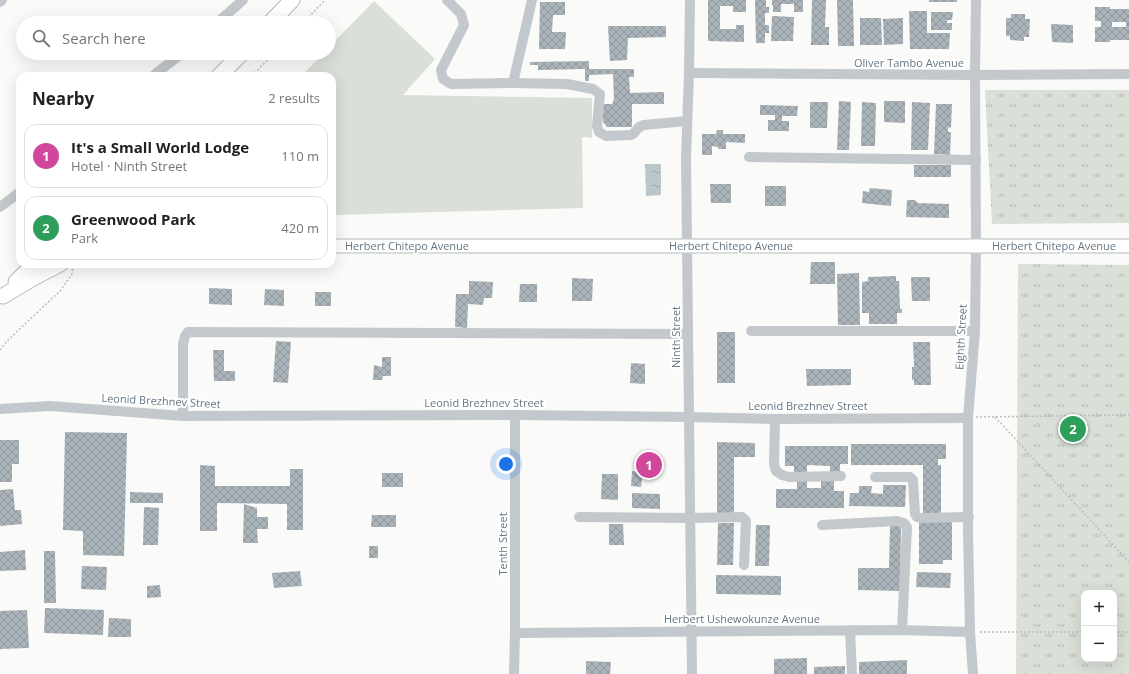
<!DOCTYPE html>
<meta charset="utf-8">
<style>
:root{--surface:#fff;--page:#f2f2f2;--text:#222;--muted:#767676;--line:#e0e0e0;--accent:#111827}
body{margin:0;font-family:"Open Sans",sans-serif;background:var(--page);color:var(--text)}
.controls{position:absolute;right:12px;bottom:12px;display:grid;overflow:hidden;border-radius:8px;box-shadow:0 4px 16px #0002}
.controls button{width:36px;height:36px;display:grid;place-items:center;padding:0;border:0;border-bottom:1px solid var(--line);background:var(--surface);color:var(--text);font:20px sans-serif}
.you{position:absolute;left:506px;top:464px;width:14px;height:14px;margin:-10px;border:3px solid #fff;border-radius:50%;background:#1a73e8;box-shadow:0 0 0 6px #1a73e833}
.badge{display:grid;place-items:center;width:26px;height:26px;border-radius:50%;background:var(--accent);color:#fff;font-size:13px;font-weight:700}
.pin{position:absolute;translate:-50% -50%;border:2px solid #fff;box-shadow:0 1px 4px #0006}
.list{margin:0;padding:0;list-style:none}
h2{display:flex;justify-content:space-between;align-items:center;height:52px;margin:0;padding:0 16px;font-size:17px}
h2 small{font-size:13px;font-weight:400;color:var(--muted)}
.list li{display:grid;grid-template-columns:26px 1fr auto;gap:12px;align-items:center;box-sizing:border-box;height:64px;margin:0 8px 8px;padding:0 8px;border:1px solid var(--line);border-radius:12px}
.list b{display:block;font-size:15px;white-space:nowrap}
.list p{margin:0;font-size:13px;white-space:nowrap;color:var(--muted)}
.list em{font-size:13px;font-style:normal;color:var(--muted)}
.icon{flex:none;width:22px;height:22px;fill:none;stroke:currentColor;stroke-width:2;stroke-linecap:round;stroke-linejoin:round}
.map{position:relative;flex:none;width:1129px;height:674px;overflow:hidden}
.search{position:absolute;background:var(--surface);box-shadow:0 4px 16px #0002;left:16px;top:16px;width:320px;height:44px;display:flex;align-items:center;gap:10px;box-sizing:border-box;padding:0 14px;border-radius:22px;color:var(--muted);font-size:15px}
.panel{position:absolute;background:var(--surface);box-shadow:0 4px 16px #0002;left:16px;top:72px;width:320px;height:196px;border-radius:12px}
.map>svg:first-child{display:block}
.green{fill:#dadfd7}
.park{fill:url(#park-tufts);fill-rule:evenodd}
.water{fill:url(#water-ripples)}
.building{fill:url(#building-cross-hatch);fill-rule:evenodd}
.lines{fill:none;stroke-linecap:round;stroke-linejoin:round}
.major-casing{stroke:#b5babe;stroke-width:15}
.highway-casing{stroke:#b4b9bd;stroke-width:17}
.path{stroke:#bbbfc2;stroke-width:1.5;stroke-dasharray:2 2;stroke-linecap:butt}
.minor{stroke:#c3c8cc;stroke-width:10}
.major{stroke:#fff;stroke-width:13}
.highway{stroke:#fff;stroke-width:15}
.labels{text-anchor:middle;stroke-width:4;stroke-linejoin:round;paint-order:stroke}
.street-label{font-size:11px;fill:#657683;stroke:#fff}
</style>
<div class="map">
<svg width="1129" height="674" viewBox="0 0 1129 674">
<defs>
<pattern id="park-tufts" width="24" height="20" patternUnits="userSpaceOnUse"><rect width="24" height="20" fill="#dadfd7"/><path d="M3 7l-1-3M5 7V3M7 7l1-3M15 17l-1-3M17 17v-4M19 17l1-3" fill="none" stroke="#b4b9b4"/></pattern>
<pattern id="water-ripples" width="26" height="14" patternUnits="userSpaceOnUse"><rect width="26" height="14" fill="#bbc7cb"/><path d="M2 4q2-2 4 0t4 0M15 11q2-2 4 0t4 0" fill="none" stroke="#9ca6aa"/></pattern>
<pattern id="building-cross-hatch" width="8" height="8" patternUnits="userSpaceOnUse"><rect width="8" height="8" fill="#aab3b9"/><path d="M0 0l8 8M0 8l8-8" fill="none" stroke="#8e969c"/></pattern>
</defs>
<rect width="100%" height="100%" fill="#fafaf8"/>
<polygon class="green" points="374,1 435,59 403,95 592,98 592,138 582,137 583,208 332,215 332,76 301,76 324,53 329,53 329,47"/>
<g class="park">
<polygon points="985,90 1129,90 1129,223 992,224"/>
<path d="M1018,264L1129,265V674H1016ZM1084,593H1114V659H1084Z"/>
</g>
<polygon class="water" points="645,164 661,164 661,195 646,196"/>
<g class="building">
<polygon points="708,0 746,0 746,12 733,12 733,6 720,6 720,29 736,29 736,25 744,25 744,42 708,41"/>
<polygon points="755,0 766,0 766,7 769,7 769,13 765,13 765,25 769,25 769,33 765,33 765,43 756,43"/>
<polygon points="772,0 803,0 803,12 794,12 794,4 781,4 781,12 773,12 773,5 772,5"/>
<polygon points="812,0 826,0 825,27 829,27 829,45 811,45"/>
<polygon points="837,0 853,0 854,46 838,46"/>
<rect x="929" y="0" width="28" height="2"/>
<polygon points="540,2 565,2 565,15 553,15 552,32 566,32 565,49 539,49"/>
<path d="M1095,7H1110V9H1129V40H1110V42H1095V27H1101V21H1095ZM1112,22H1126V27H1112Z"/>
<polygon points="909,11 927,11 927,33 950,33 949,49 910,49"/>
<polygon points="931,12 953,12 952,20 947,20 947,23 952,23 952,30 931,30"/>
<polygon points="1011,14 1025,14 1025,19 1030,19 1029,37 1024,37 1024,41 1010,40 1010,36 1006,36 1006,18 1011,18"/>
<polygon points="772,16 794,17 793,41 771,41"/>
<polygon points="860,18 881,18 882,45 860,45"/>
<polygon points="903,18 903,44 884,45 883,19"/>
<polygon points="1051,24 1073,25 1073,43 1052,42"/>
<polygon points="608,26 666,26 666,37 628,38 627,60 610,61"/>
<polygon points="589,61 589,69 634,69 634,77 629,77 630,93 664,92 664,104 632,104 632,127 607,127 603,122 603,104 612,104 614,99 613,74 589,75 589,81 585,81 585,69 538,70 538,65 530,65 530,62"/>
<polygon points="839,101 851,102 849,150 837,150"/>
<polygon points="884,101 905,101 905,123 884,122"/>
<polygon points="810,102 828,102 827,128 810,128"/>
<polygon points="862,102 876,103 875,146 861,146"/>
<polygon points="912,102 930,103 928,150 911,150"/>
<polygon points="936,104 952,104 951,128 948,127 948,132 951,132 950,155 934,154"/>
<polygon points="760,105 798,106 797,116 782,116 782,121 789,121 789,131 768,131 768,120 775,120 775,115 760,115"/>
<polygon points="717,130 723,130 723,134 745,134 745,143 726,142 726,149 718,149 718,147 712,146 712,155 702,155 702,134 716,134"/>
<rect x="914" y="165" width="37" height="12"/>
<polygon points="710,184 731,184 731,203 711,203"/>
<rect x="765" y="186" width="21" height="20"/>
<polygon points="870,188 892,190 891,206 862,203 863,191 869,192"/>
<polygon points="907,200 915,200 918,203 949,204 949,218 906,217"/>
<polygon points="811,262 835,262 835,284 810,284"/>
<polygon points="859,273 860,325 838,325 837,274"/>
<polygon points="896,276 896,281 899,281 900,309 902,309 902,313 897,313 897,324 869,324 869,313 862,313 862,282 868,281 868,277"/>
<polygon points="911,277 930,277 930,301 912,301"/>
<polygon points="572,278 593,279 592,301 572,301"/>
<polygon points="469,281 493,282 492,298 484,298 483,305 468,304 467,328 455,327 456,294 469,294"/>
<polygon points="520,284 537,284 537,302 519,302"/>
<polygon points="209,288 232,289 232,305 209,304"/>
<polygon points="265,289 284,290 284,306 264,305"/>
<rect x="315" y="292" width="16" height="14"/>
<rect x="717" y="332" width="18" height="51"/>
<polygon points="276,341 291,342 288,383 273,382"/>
<polygon points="913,342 930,342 931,385 914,385 914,380 912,380 912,367 914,367"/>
<polygon points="213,350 224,350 224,371 235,371 235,381 214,381"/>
<polygon points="382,357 391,357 391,376 383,376 382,380 373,380 374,365 382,367"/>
<polygon points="631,363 645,364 645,384 630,383"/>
<polygon points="806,369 851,369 851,385 807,386"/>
<polygon points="65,432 127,433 124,556 83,555 83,531 63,530"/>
<polygon points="0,440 19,440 19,464 12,464 12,482 0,482"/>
<polygon points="717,442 755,443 755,457 734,457 734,514 717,514"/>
<polygon points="851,444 946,444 946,459 938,459 938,465 941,465 941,516 923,516 923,465 851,465"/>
<polygon points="785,446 848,446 848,464 840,464 840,474 830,474 830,466 807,465 807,475 794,474 794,466 785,466"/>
<polygon points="639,454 658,457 657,460 663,461 662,472 656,471 655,476 647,475 640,469 634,468 635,461 638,462"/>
<polygon points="200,465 215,466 215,486 290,486 290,469 303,469 303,530 287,530 287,504 217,503 217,531 200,531"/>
<polygon points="632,471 643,472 641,487 631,486"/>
<rect x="382" y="473" width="21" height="14"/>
<polygon points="602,474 618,474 618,500 601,499"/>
<polygon points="797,479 807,479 807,488 821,488 821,479 834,479 834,491 844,491 844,508 776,508 776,489 797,489"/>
<polygon points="883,485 906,485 905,507 849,506 850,493 859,493 859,486 872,486 871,493 883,494"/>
<polygon points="13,489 15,510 21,510 22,524 0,526 0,490"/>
<polygon points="130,492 163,493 163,503 130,503"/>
<polygon points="632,493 660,494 660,509 632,508"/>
<polygon points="244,504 257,508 257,517 268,517 268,529 257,529 258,543 243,543"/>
<polygon points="144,507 159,508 158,545 143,545"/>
<polygon points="372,515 396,515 396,527 371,527"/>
<polygon points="919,521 952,521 952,560 943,560 943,564 919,564"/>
<polygon points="718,523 734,523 733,565 717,565"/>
<polygon points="609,524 623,524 624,545 609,545"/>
<polygon points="756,525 770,525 769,566 755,566"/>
<polygon points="890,526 901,526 900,591 858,590 858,568 889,568"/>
<rect x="369" y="546" width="9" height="12"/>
<polygon points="25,550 26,570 0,571 0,552"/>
<polygon points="44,551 55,551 56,603 44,603"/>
<polygon points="82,566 107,567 106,590 81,589"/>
<polygon points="300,571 302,586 274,588 272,573"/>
<polygon points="917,572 951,573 950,588 916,587"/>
<polygon points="716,575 781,576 781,595 716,594"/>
<polygon points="160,585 161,597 147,598 147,586"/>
<polygon points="45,608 104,610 103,635 44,633"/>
<polygon points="27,610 29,648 0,649 0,611"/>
<polygon points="109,618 131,619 131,637 108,637"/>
<polygon points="807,658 807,674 774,674 774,659"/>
<polygon points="907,660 907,674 859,674 859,662"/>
<polygon points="586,661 611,662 610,674 586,674"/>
<polygon points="845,666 845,674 814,674 814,667"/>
</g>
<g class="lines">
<defs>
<polyline id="major" points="332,246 1129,246"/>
<g id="highway">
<polyline points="270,23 292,0"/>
<polyline points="219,76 242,53"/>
<polyline points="16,282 34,264"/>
<polyline points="3,296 35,277 60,264"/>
</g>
</defs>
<use href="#major" class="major-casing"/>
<use href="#highway" class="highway-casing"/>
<g class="path">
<polyline points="303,23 325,0"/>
<polyline points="252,76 274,53"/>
<polyline points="0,350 7,341 61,290 72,274 73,264"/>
<polyline points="976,417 1129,415"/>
<polyline points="995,417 1129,562"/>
<polyline points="980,632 1084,632"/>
<polyline points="1114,632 1129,632"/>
</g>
<g class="minor">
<polyline points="447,0 461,14 464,25 441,70 443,79 451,84 513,83 567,84 593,89 600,94 597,126 599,132 606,136 631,135 634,133 639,127 644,125 687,121"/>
<polyline points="690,0 689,73 686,158 692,674"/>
<polyline points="0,2 2,0"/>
<polyline points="217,23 243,0"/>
<polyline points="689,73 975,75 1129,74"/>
<polyline points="153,76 182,53"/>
<polyline points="513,83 532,0"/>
<polyline points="749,157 976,160"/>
<polyline points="0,207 20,192"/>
<polyline points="751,331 975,331"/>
<polyline points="0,409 50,406 183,416 515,415 688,417 775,419 968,418"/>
<polyline points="183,416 183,344 185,336 188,332 687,334"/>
<polyline points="775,419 774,464 776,471 782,475 789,477 841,476"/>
<polyline points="875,477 910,477 913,480 915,514 917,517 921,518 969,517"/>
<polyline points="579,517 690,518 742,517 746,521 744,565"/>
<polyline points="822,525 897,521 904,523 907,527 902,630"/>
<polyline points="850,630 852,674"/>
<polyline points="515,633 902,630 970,632"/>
<polyline points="514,674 515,633 515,415"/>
<polyline points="973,674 970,632 968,530 968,418 975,331 976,246 975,75 976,0"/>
</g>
<use href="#major" class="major"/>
<use href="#highway" class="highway"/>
</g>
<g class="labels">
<g class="street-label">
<text x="909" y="67">Oliver Tambo Avenue</text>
<text x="407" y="250">Herbert Chitepo Avenue</text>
<text x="731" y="250">Herbert Chitepo Avenue</text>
<text x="1054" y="250">Herbert Chitepo Avenue</text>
<text transform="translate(676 337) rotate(-90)" y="4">Ninth Street</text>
<text transform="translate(961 337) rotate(-87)" y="4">Eighth Street</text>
<text transform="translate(161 401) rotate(3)" y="4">Leonid Brezhnev Street</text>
<text x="484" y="407">Leonid Brezhnev Street</text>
<text x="808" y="410">Leonid Brezhnev Street</text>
<text transform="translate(503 544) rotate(-90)" y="4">Tenth Street</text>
<text x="742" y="623">Herbert Ushewokunze Avenue</text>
</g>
</g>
</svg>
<div class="controls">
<button>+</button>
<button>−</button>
</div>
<div class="you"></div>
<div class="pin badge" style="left:649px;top:465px;background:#d1479c">1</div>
<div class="pin badge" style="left:1073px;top:429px;background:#2e9e5b">2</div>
<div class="search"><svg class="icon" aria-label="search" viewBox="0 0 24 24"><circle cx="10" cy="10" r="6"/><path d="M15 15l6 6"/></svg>Search here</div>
<section class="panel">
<h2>Nearby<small>2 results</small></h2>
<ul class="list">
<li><span class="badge" style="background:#d1479c">1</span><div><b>It's a Small World Lodge</b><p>Hotel · Ninth Street</p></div><em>110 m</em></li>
<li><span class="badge" style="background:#2e9e5b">2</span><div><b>Greenwood Park</b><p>Park</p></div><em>420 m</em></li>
</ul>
</section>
</div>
